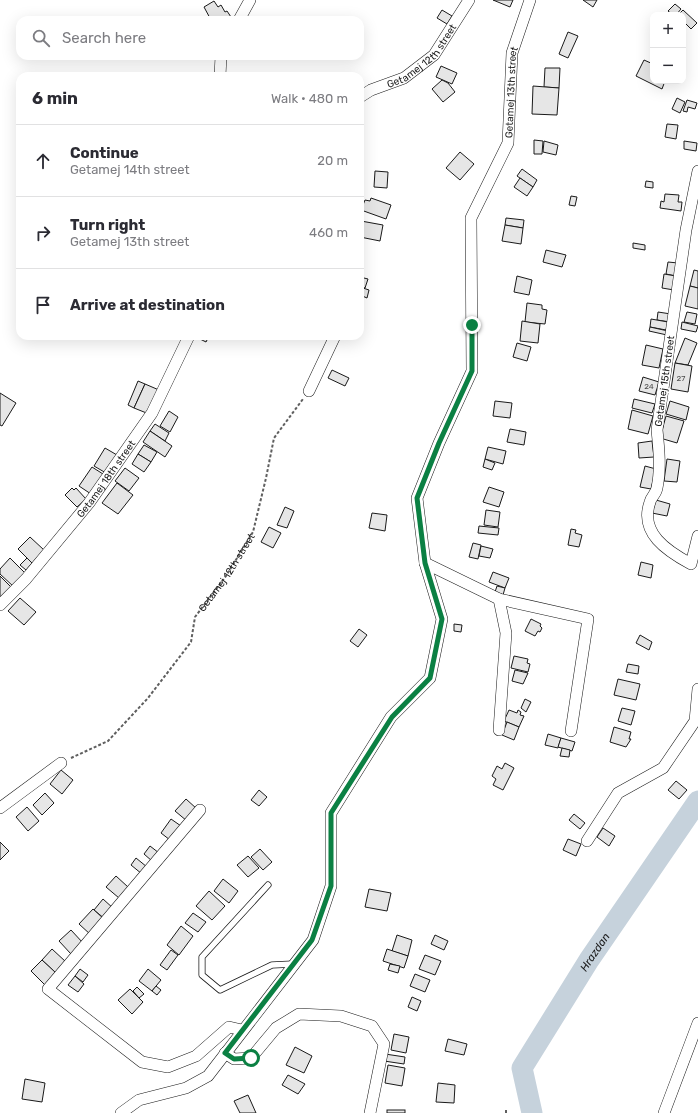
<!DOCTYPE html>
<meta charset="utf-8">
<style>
:root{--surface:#fff;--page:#f7f7f7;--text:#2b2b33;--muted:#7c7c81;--line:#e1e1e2}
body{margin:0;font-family:Rubik,sans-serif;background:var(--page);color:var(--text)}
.controls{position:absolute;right:12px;top:12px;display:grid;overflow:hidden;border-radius:8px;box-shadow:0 4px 16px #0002}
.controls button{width:36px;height:36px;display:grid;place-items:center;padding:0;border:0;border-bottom:1px solid var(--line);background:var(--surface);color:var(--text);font:20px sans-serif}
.stop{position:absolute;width:12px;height:12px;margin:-9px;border:3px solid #0b8043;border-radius:50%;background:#fff}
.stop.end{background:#0b8043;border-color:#fff;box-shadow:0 1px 4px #0008}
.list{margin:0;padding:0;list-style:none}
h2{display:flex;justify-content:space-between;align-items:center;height:52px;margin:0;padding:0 16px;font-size:17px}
h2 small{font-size:13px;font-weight:400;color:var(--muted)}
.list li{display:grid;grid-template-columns:26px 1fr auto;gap:12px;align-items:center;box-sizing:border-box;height:72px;padding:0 16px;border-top:1px solid var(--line)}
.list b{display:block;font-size:15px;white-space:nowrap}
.list p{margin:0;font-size:13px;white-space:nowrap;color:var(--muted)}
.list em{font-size:13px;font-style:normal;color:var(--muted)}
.icon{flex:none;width:22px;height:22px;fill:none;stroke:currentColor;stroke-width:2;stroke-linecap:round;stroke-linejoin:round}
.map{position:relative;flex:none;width:698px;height:1113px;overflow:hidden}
.search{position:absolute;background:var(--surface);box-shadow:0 4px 16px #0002;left:16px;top:16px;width:348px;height:44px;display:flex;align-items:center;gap:10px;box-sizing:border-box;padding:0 14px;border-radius:12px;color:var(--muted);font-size:15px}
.panel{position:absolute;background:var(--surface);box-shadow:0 4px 16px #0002;left:16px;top:72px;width:348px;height:268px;border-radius:12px}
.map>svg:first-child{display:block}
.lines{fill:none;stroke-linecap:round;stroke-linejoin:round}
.river{stroke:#c6d2dc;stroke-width:21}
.building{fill:#e6e6e6;stroke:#1a1a1a}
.lane-casing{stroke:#1a1a1a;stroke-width:7}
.street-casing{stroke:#1a1a1a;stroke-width:12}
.path{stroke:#5f5f5f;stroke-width:2;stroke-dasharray:3 2;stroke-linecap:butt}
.lane{stroke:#fff;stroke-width:5.5}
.street{stroke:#fff;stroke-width:11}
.route{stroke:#0b8043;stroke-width:5}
.labels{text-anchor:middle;stroke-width:3;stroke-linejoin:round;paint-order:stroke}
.number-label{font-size:8px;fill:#4d4d4d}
.street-label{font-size:10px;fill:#1a1a1a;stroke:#fff}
.water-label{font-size:11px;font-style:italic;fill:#1a1a1a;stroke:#fff}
</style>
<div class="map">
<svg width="698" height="1113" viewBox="0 0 698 1113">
<rect width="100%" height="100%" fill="#fff"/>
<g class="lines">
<path class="river" id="s1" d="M532,1113L522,1068L589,960L698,801"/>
</g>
<g class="building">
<polygon points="493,0 513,0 510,7"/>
<polygon points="583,0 597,0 593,7"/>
<polygon points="214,1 218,7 221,5 225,12 227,11 231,17 226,20 211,20 204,7"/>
<polygon points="675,4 681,9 676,15 673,15 668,11"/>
<polygon points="442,10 452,16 447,24 437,18"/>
<polygon points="683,10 697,23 691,29 683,21 683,15 678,15"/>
<polygon points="568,32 578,36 568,58 559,54"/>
<polygon points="644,60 653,64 653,81 665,81 662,89 636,76"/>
<polygon points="441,66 457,73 452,84 436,77"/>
<polygon points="545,68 560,68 559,88 544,87"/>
<polygon points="442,80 448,83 455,92 443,102 432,89"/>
<polygon points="533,86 559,88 557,115 532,114"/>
<polygon points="677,98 685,102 680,113 672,109"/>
<polygon points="687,100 697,103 695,109 688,107 687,112 683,111"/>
<polygon points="667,124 678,125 676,139 665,137"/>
<polygon points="534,140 543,141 542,154 534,154"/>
<polygon points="544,141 558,145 556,155 543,152"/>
<polygon points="684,141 697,143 696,151 684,149"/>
<polygon points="460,152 474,164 460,180 446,168"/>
<polygon points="522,169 537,180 533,187 517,176"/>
<polygon points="375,171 388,172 387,188 374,187"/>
<polygon points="520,178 533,187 527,196 514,187"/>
<polygon points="646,181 653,182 653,188 645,187"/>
<polygon points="665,194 679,195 678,202 682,202 681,211 660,208 661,201 664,202"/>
<polygon points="571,196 577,197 575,206 569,205"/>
<polygon points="371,198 391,205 386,219 361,210 365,200 370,201"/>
<polygon points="506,218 524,220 523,228 505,225"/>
<polygon points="361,221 383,225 380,241 360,237"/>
<polygon points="505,225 523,228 521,244 502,241"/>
<polygon points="633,243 645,245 645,250 633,248"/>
<polygon points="546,250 566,255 562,267 543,262"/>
<polygon points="668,262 678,263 676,276 666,274"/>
<polygon points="694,270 698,271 698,288 690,286"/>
<polygon points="664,274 676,276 674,290 662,288"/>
<polygon points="517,276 532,280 529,295 514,292"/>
<polygon points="360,277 368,279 365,288 360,286"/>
<polygon points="690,286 698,288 698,309 685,306"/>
<polygon points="360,287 369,290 367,298 360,295"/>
<polygon points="527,303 542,305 542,309 547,310 545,324 525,322"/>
<polygon points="658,312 671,314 670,322 657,320"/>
<polygon points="687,312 697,314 695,324 684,322"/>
<polygon points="651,319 668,322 666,330 650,327"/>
<polygon points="522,321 540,324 538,343 520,341"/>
<polygon points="682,322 698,326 696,332 681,329"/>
<polygon points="650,327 668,331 667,335 649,331"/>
<polygon points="194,336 209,336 206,342"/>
<polygon points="685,338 697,343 688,365 675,363"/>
<polygon points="517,343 531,347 527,361 513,357"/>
<polygon points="646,345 663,349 659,368 642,365"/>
<polygon points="675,363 692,366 688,392 671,389"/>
<polygon points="332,370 349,378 345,386 328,378"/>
<polygon points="643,377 659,382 655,395 639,391"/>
<polygon points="138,381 145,384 134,408 128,405"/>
<polygon points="145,384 159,390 149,414 134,408"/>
<polygon points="0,393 16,403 2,426 0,425"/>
<polygon points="634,399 655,404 652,413 632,408"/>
<polygon points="495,401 512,403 510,418 493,416"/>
<polygon points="670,401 689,407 686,420 666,414"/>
<polygon points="632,410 653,416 648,434 628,429"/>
<polygon points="169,411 178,417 170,432 160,426"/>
<polygon points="666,416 684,421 677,443 660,438"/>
<polygon points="155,424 169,433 165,441 150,431"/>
<polygon points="510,429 526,432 524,445 507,442"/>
<polygon points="150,431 172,446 165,457 143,442"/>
<polygon points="652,441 654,457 639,458 638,443"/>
<polygon points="144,445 157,452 151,462 138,454"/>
<polygon points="488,447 506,451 503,464 485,459"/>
<polygon points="105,448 117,455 106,473 94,466"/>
<polygon points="138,454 151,462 144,472 132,464"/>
<polygon points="485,459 495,463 492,470 483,467"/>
<polygon points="667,459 680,461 677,482 664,481"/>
<polygon points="645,466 656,469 651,489 640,487"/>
<polygon points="92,467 103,474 91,494 79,486"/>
<polygon points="125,468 139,478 129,491 115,481"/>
<polygon points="117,483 133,495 118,514 102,503"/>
<polygon points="489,487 504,492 499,507 483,502"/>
<polygon points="72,488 74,490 76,488 86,499 77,507 65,495"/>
<polygon points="656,500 670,504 667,516 652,513"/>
<polygon points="285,507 294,511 287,528 277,525"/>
<polygon points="486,510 500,512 498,527 484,525"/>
<polygon points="372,513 387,515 385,531 369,528"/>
<polygon points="479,526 499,528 498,535 478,533"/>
<polygon points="269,527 281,533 273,548 261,542"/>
<polygon points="571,529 576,530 575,533 582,535 579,547 568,545"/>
<polygon points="30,537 44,550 32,563 18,549"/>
<polygon points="473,543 481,545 478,559 469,557"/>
<polygon points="481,546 493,549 490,558 479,556"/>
<polygon points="10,558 26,574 14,587 0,574 0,569"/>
<polygon points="27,558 32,563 26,570 20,565"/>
<polygon points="641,562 653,565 651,578 638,575"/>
<polygon points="493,572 509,578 505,588 489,582"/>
<polygon points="0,576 12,588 0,598"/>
<polygon points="497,586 505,588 503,595 495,592"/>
<polygon points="20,598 36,612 24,625 8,611"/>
<polygon points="531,619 541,624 540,626 542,628 540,632 538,631 535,636 525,631"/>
<polygon points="454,624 462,625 461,632 454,631"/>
<polygon points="359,629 367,635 358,647 350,641"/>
<polygon points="640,635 652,642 649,650 636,643"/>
<polygon points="514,656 528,659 527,663 530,664 528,672 511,668"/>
<polygon points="628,664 639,666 638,674 626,672"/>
<polygon points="515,670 528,673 523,684 512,681"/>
<polygon points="618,679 640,684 636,700 614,695"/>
<polygon points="525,699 531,702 526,712 521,708"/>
<polygon points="622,708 635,711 631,725 618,721"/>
<polygon points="509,710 517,713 518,710 521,712 520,715 524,716 519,727 504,721"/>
<polygon points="507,722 519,727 514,740 502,735"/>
<polygon points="614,727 631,732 629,739 631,739 626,747 610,742"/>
<polygon points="548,734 561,738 558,748 545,745"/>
<polygon points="561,738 575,742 572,751 558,747"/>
<polygon points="562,748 570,750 569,757 560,756"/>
<polygon points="505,763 514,768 503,790 493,785 496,779 492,776 497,766 502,769"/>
<polygon points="61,770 73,780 62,794 50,784"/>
<polygon points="676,781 687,790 679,799 668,790"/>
<polygon points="259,790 267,797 259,806 251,800"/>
<polygon points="45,793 54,803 42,815 33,805"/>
<polygon points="186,799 197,809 187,821 175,811"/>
<polygon points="27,807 39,821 28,831 16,817"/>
<polygon points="574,814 585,823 580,829 569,820"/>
<polygon points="171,819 181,826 170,840 161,833"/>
<polygon points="603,828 615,836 609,846 597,837"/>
<polygon points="568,839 581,844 576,856 563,850"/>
<polygon points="0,842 9,851 0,860"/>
<polygon points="150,846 159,853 152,861 144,854"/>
<polygon points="260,849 272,862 263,870 251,857"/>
<polygon points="248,856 259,868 248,877 237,865"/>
<polygon points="136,858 147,867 142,874 131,865"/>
<polygon points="116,876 128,887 119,898 106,887"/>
<polygon points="223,879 238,891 229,903 214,891"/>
<polygon points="369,889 391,893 387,911 365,907"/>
<polygon points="209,891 225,906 212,920 196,906"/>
<polygon points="103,899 114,909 105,919 94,910"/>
<polygon points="93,909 105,920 91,935 79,924"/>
<polygon points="193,913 206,922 198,932 185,923"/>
<polygon points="181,926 193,936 179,955 167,945"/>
<polygon points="71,930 83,943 71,954 59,941"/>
<polygon points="397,935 412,940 408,956 392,951"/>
<polygon points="435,935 448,941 444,950 431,944"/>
<polygon points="52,949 66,962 56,973 42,960"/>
<polygon points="387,949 408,956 404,968 383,961"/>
<polygon points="171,950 178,955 167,970 160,965"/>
<polygon points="425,955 441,961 435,975 419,969"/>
<polygon points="42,960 56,973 45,985 31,971"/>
<polygon points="390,964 400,966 398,973 388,970"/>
<polygon points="80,969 88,975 83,982 75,976"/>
<polygon points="148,969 161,980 152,991 139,981"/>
<polygon points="415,974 430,980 425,992 410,986"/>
<polygon points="75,976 84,984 78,992 68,985"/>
<polygon points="156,986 161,990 157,995 152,991"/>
<polygon points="137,987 144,994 139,998 133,991"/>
<polygon points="130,989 143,1002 132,1014 118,1000"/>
<polygon points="412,997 421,1001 417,1011 408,1007"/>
<polygon points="394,1034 409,1037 406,1053 391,1050"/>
<polygon points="448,1039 467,1044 464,1055 445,1051"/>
<polygon points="295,1047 312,1056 304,1073 286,1065"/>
<polygon points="385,1054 405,1057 404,1064 384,1061"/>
<polygon points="388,1065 405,1068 402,1086 385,1083"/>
<polygon points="288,1075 305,1084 298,1094 282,1085"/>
<polygon points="25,1079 45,1083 42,1102 22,1099"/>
<polygon points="438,1083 455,1085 454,1103 436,1102"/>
<polygon points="248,1095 256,1113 240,1113 234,1101"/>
<rect x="387" y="1110" width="18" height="3"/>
</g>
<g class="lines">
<defs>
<polyline id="lane" points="268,885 202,957 202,975 220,990 272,965 293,964"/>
<g id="street">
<polyline points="239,20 250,0"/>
<polyline points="220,76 221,56"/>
<path id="s3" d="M360,97L371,90L404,78L434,55L469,0"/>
<path d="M698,171L686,230L657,430C659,449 661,469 657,488C656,494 651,497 650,502C639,533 667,551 691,564L698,536"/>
<polyline points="309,391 335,336"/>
<polyline points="425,563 499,599 588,619 571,731"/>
<path id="s4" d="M0,605L26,579L89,503L152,413L189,336"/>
<polyline points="499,730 506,633 499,599"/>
<polyline points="0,808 61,763"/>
<polyline points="200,810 48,989 142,1062 168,1067 196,1056 229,1027 242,1030"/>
<polyline points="587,841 618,793 663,768 695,721 698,689"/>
<polyline points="225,1053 234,1059 251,1058 276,1028 299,1014 341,1016 372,1026 384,1044 370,1113"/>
<path id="s5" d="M121,1113L139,1100L186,1088L208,1076L313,940L331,886V813L391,717L430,678L442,619L425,563L417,498L439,443L472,371L471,218L508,143L512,53L530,0"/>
<polyline points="664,1113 698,1023"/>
</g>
</defs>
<use href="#lane" class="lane-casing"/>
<use href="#street" class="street-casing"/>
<g class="path">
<path id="s2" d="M71,758L108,741L148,698L191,642L195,617L226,576L253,532L266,478L274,438L303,399"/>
<polyline points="506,1110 506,1113"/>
</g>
<use href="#lane" class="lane"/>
<use href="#street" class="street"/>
</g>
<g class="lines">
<polyline class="route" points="251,1058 234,1059 225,1053 312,940 331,886 331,813 392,717 430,678 442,619 425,563 417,498 439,443 472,371 472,325"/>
</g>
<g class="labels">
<g class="number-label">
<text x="681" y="381">27</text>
<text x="649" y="389">24</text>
</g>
<g class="street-label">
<text dy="4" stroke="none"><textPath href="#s3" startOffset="76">Getamej 12th street</textPath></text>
<text dy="4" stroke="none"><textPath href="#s5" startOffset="1176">Getamej 13th street</textPath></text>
<text transform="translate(664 381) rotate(-82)" y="4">Getamej 15th street</text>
<text dy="4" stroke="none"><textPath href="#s4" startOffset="165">Getamej 18th street</textPath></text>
<text dy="4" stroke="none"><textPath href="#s2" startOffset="250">Getamej 12th street</textPath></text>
</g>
<g class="water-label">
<text dy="4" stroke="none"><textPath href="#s1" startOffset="183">Hrazdan</textPath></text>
</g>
</g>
</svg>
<div class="controls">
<button>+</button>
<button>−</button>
</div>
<div class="stop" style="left:251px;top:1058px"></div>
<div class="stop end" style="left:472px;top:325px"></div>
<div class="search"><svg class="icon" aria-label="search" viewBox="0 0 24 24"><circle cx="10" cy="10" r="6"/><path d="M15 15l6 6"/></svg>Search here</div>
<section class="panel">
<h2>6 min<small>Walk · 480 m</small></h2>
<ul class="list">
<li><svg class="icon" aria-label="ahead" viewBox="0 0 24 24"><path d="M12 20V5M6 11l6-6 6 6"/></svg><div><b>Continue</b><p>Getamej 14th street</p></div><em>20 m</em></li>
<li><svg class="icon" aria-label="right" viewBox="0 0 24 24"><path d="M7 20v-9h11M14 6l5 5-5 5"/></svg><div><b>Turn right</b><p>Getamej 13th street</p></div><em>460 m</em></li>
<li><svg class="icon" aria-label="arrive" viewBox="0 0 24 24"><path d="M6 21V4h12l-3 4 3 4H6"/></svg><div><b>Arrive at destination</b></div></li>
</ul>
</section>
</div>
